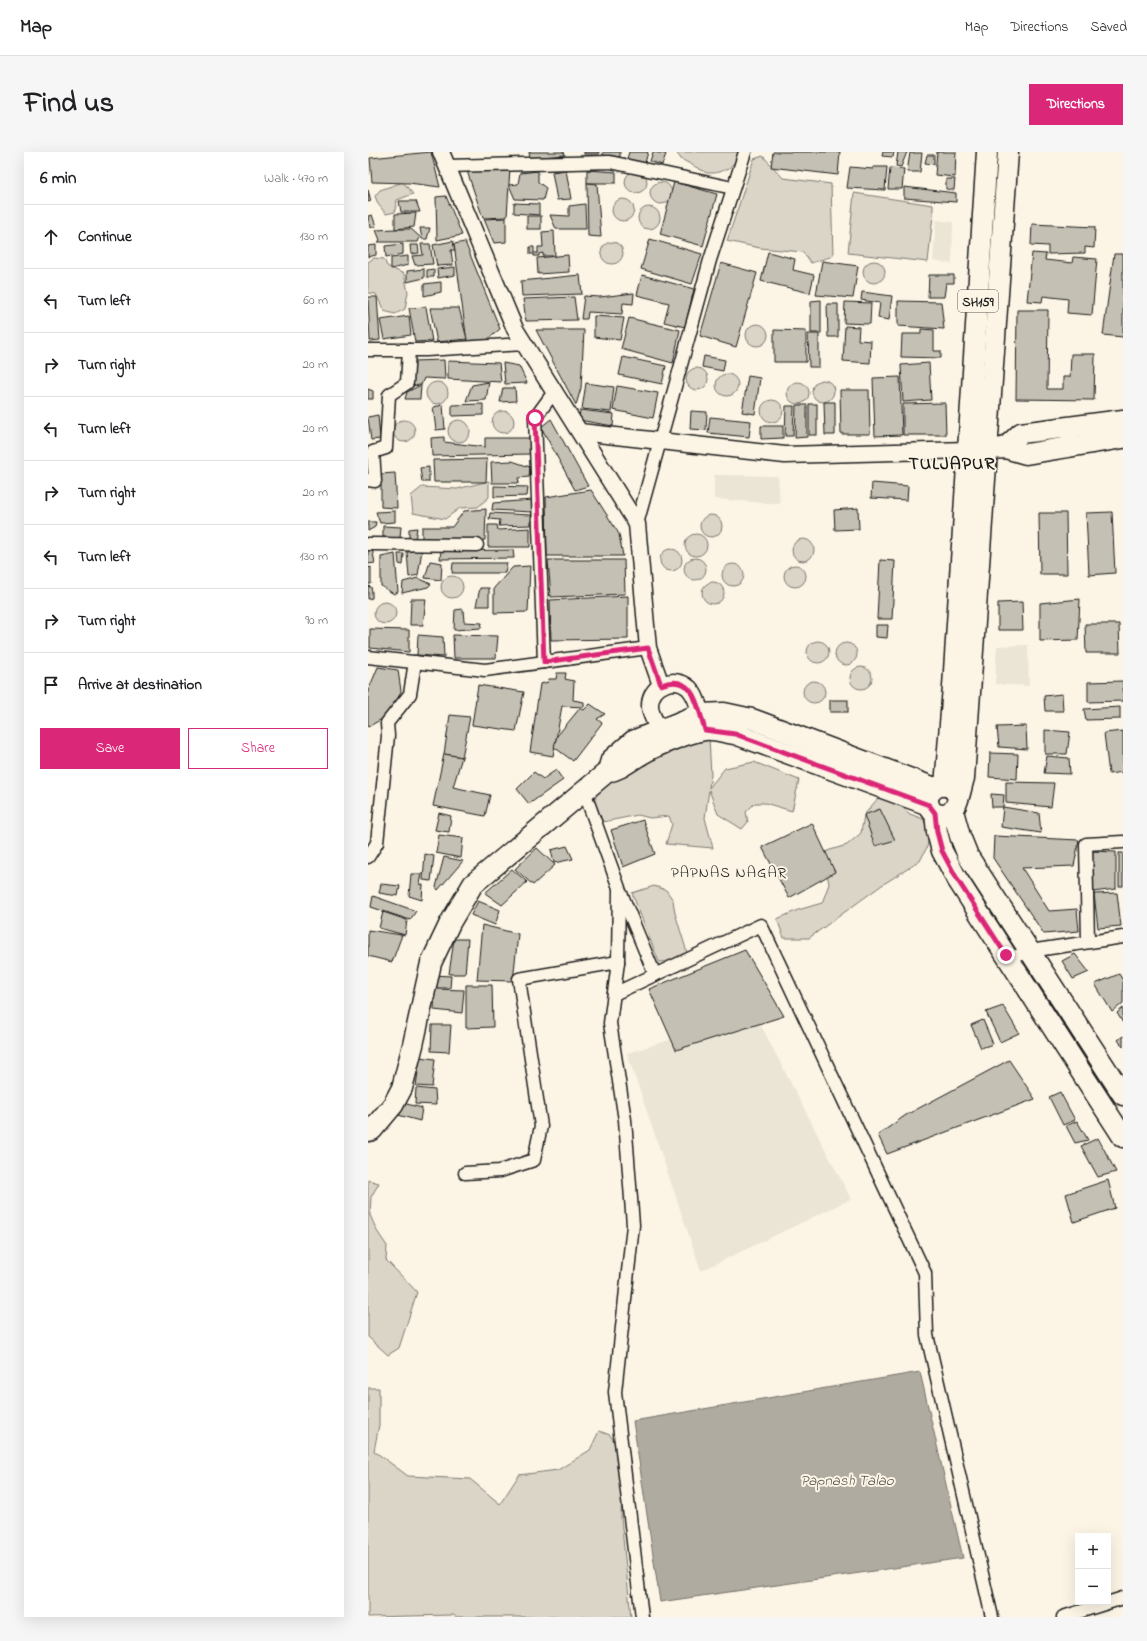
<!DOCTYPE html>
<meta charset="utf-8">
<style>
:root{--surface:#fff;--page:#f6f6f6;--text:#202124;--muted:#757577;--line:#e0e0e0;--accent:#db2777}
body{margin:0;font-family:"Indie Flower",sans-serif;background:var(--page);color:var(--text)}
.controls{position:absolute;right:12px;bottom:12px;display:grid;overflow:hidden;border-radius:0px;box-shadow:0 4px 16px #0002}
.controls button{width:36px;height:36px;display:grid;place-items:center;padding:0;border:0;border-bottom:1px solid var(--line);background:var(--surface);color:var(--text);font:20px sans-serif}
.stop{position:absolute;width:12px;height:12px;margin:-9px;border:3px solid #db2777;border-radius:50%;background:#fff}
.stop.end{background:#db2777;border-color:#fff;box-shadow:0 1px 4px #0008}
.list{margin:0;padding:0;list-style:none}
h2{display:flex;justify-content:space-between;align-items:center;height:52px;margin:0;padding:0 16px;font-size:17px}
h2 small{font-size:13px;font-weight:400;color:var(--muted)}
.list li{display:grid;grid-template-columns:26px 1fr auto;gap:12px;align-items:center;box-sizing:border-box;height:64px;padding:0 16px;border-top:1px solid var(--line)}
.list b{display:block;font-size:15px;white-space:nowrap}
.list em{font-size:13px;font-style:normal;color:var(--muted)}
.actions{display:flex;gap:8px;padding:12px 16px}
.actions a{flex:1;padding:9px 0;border:1px solid var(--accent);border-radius:0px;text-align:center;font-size:14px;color:var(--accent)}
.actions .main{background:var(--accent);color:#fff}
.icon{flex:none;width:22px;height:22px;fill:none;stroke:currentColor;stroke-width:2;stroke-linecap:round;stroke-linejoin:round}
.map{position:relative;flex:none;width:755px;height:1465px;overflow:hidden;border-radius:0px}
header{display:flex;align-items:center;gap:24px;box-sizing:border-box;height:56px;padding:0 20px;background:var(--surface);border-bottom:1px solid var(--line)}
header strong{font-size:19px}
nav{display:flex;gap:22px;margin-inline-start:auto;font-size:14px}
.intro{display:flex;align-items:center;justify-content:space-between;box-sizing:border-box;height:96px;padding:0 24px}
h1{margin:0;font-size:28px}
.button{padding:10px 18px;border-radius:0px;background:var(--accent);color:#fff;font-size:14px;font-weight:700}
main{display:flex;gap:24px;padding:0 24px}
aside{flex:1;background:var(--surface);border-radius:0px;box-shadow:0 4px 16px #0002}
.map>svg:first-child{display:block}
.built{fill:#ebe5d6}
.green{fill:#dbd5c8;stroke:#7c7872}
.water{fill:#b0aba1;stroke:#75726c}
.building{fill:#c4c0b3;stroke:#1c1c1c}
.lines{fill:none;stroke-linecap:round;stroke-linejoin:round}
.minor-casing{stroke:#1c1c1c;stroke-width:15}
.tertiary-casing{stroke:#1c1c1c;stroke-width:19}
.primary-casing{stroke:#1c1c1c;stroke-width:23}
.minor{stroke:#fcf5e5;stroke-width:12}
.tertiary{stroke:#fcf5e5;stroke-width:16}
.primary{stroke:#fcf5e5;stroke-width:20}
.route{stroke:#db2777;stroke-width:5}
.labels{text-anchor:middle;stroke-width:4;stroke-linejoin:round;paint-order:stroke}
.shield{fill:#fcf5e5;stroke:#5f5d58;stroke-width:1}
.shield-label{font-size:13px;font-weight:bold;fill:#1c1c1c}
.neighbourhood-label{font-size:15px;letter-spacing:1px;fill:#1c1c1c;stroke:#fcf5e5}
.water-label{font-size:15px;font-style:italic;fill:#575551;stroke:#fcf5e5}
.district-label{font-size:18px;font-weight:bold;letter-spacing:1px;fill:#1c1c1c;stroke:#fcf5e5}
</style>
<header>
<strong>Map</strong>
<nav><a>Map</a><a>Directions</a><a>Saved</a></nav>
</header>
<div class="intro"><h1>Find us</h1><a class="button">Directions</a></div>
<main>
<aside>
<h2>6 min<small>Walk · 470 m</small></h2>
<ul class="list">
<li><svg class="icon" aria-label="ahead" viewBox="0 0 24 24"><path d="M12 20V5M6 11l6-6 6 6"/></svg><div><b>Continue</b></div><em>130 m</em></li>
<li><svg class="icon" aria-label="left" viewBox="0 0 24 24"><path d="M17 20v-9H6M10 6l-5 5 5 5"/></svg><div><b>Turn left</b></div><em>60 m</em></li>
<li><svg class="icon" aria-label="right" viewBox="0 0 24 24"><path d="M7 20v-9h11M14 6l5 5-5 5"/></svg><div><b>Turn right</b></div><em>20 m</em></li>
<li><svg class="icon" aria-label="left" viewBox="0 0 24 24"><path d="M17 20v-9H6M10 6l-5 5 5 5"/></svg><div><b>Turn left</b></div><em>20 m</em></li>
<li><svg class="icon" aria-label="right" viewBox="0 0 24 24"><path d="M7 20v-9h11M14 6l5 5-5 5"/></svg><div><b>Turn right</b></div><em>20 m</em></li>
<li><svg class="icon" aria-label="left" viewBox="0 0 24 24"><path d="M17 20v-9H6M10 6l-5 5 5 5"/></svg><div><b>Turn left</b></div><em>130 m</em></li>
<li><svg class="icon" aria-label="right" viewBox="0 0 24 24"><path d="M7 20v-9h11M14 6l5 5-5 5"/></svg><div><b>Turn right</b></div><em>90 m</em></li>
<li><svg class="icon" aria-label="arrive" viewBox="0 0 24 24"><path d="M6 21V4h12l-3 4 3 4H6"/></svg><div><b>Arrive at destination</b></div></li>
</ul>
<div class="actions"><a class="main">Save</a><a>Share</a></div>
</aside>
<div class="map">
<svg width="755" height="1465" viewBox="0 0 755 1465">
<rect width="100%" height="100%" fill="#fcf5e5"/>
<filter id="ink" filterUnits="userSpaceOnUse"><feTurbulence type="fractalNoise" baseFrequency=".025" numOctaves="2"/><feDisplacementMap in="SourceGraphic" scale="8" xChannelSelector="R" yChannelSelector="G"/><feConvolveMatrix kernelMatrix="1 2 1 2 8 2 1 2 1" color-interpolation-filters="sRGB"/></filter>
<g filter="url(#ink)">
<g class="built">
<polygon points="568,68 585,70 584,112 565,109"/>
<polygon points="346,323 410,324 412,352 346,347"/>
<polygon points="660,493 661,534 627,532 629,494"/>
<polygon points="387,862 483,1047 333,1119 259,901"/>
</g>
<g class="green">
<polygon points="308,0 371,0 371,6 360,17 347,21 339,21 313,7"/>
<polygon points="395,4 415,26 463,32 465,104 443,111 435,100 392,96 359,89 386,7"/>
<circle cx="268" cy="30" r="11"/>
<polygon points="35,30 45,42 29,48 27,60 18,62 10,52 7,44 12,38"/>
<circle cx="293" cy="41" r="11"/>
<polygon points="486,41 565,53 565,63 560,110 480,101"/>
<circle cx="255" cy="58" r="11"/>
<circle cx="281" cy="66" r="11"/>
<circle cx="244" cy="101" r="11"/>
<polygon points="6,106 16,107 19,114 36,122 40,140 37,157 27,162 16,159 8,142 0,141 0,110"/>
<circle cx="506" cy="120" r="11"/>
<circle cx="389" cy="183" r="11"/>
<circle cx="329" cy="227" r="11"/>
<circle cx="359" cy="233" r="11"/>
<circle cx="455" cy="239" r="11"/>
<circle cx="430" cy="241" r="11"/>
<circle cx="69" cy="241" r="11"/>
<circle cx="404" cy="259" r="11"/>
<circle cx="135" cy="270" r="11"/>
<circle cx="36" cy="279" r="11"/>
<circle cx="91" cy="279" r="11"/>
<polygon points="121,329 121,345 110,355 92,356 77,367 45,361 43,344 54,335 89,337"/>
<circle cx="343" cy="374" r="11"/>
<circle cx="328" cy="393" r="11"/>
<circle cx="435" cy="398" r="11"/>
<circle cx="303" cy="408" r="11"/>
<circle cx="327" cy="417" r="11"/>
<circle cx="365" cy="423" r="11"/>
<circle cx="427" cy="424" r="11"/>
<circle cx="84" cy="435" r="11"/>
<circle cx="345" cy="441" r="11"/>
<circle cx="17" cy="461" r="11"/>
<circle cx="450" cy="500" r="11"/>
<circle cx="478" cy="502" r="11"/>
<circle cx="493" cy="526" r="11"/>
<circle cx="446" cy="540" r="11"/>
<polygon points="341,585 343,623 341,636 357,616 386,610 431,628 424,659 397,651 387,651 378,660 380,670 374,677 350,662 341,638 337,666 345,696 298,692 304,672 301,664 282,666 270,663 235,670 225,652 235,627 280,607"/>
<polygon points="511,645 528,650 542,662 555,667 562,680 559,695 552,709 514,733 441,786 416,786 409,767 430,758 454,751 461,732 456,705 459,699 479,693 493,681 496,663"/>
<polygon points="286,734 298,738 305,748 307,761 321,807 291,810 264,741"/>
<polygon points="0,1028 11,1031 3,1045 2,1063 9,1079 19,1094 18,1108 49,1140 31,1196 20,1203 0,1185"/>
<polygon points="0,1236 11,1236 11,1273 6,1299 40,1324 102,1327 132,1352 151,1323 190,1318 222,1298 231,1279 242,1283 255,1303 253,1366 263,1465 89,1465 85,1463 0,1465"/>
</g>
<polygon class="water" points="552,1220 595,1406 292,1450 265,1269"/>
<g class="building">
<polygon points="63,0 72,35 41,31 4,30 2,6"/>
<polygon points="161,0 196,0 197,3 162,6"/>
<rect x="216" y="0" width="15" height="2"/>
<polygon points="235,0 252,0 252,5 235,3"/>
<polygon points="261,0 280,0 277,11 259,7"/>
<polygon points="285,0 298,2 294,13 282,9"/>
<polygon points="405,0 472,0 470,23 403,15"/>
<polygon points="515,0 526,0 525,5 514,4"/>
<polygon points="530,0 539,0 533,15 528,14"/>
<polygon points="569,0 588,0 587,25 567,23"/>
<polygon points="542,1 554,1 552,20 539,20"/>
<polygon points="559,3 566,3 566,12 557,11"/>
<polygon points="142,15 139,65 115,66 99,19"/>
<polygon points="482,15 505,17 505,15 519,15 517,38 479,36"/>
<polygon points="522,16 536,17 534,37 520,37"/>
<polygon points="198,18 203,47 189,48 184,20"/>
<polygon points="219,18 248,20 248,31 219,31"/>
<polygon points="170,19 170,30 178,36 175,48 147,47 141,33 150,32 152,21"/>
<polygon points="578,27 587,27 586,38 578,37"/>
<polygon points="306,30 349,42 335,94 292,82"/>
<polygon points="219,31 229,32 233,85 220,84"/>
<polygon points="536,35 588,41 588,50 536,46"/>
<polygon points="0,38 3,49 0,50"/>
<polygon points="78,44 94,83 69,88 68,45"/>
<polygon points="31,49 48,49 52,60 33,60"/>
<polygon points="146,51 171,52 171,63 146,61"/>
<polygon points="217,52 218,77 188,77 182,63 201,64 201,54"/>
<polygon points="48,61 46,75 27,77 27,62"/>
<polygon points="4,63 8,74 2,76 0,64"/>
<rect x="159" y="64" width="14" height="13"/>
<polygon points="138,66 138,90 126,91 116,67"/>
<polygon points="664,72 727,75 726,96 717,95 717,101 680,102 680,94 663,93"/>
<polygon points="52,76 62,76 59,87 54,87"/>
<polygon points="27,77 43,77 52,85 50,90 10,90 12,88 8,78"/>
<polygon points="186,79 187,104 175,104 175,101 171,102 171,104 166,104 166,102 162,102 162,95 166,95 166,101 170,101 170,95 175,95 174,80"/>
<polygon points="282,87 334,102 324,132 273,117"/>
<polygon points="85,89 87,98 83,98 85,113 69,114 65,93"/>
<polygon points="97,90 132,177 119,188 99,190 86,92"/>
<polygon points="35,92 35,102 18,105 17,94"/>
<polygon points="53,92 62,92 65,112 47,113 44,104 55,103"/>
<polygon points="8,93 8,103 0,105 0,94"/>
<polygon points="42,93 50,93 51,101 43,102"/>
<polygon points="400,100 427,107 425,118 446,123 442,141 393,129"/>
<polygon points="664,101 678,102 677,108 704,111 705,105 729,107 724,163 699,161 700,147 675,144 674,150 659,149"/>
<polygon points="746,102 755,102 755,185 735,183"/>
<polygon points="200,103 201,120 170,122 169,106"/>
<polygon points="40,104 40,113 23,117 23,106"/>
<polygon points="454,109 490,114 485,146 448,143"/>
<polygon points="353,111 389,121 368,195 332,184"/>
<polygon points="87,115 87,123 70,126 69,117"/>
<polygon points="56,117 56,126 39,130 39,119"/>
<polygon points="66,117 66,125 59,125 59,118"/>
<polygon points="212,123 214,142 154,144 153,129"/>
<polygon points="274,123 326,137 317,175 296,170 301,151 269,143"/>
<polygon points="561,123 586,123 586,131 578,131 576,145 560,145"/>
<polygon points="73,130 73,140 56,144 56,132"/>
<polygon points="494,140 524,144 521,168 510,166 512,151 493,148"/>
<polygon points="266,141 265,152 255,151 254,162 220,160 219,167 213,167 216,144 232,145"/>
<polygon points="0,145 9,145 12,188 2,189"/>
<polygon points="206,145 209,168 158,169 155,147"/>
<polygon points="453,148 453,181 443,181 443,149"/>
<polygon points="530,149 573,150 576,177 530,174"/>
<polygon points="477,150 503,151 502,172 476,171"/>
<polygon points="459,152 470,152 470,185 460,185"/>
<polygon points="58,155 64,189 47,190 41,156"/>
<polygon points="62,156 91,156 99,187 69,190"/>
<polygon points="649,158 680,158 679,237 695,237 695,225 702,225 703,202 727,202 726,248 648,247"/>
<polygon points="41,164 43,183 16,187 12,168"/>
<polygon points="226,164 256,166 252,188 226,185"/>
<polygon points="261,166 312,178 305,211 253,197"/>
<polygon points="477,174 491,175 490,188 503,189 502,211 475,209"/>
<polygon points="553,177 566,178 566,199 573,199 573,206 533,205 534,182 553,182"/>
<polygon points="168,178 216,178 213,236 208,253"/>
<polygon points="406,178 438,179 438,210 406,210"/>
<polygon points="440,182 451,182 451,215 441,215"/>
<polygon points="336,204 357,208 355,219 334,215"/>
<polygon points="255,205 298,214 294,232 251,223"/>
<polygon points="76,208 77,227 56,226 53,233 43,234 44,209"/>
<polygon points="80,209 131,211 133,230 80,227"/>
<polygon points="135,211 151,214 159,231 137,232"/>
<polygon points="561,211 563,248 535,250 533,213"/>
<polygon points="380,224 392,226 387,262 374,260"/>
<polygon points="532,225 534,283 507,284 505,226"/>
<polygon points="121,230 118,248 98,249 104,233"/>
<polygon points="218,231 246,235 243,260 214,257"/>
<polygon points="53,233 52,247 37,247 39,240"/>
<polygon points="249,234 290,241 285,266 245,258"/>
<polygon points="135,236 147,236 148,249 132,250"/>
<polygon points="0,237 5,239 5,247 0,247"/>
<polygon points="472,238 501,238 502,282 473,282"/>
<polygon points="456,250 467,250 467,283 457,283"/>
<polygon points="577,251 578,283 535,283 535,252"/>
<polygon points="115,252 115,263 84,264 84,253"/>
<rect x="441" y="252" width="8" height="31"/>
<polygon points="75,253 77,277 68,278 65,255"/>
<polygon points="428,253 439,253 439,285 427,286"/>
<polygon points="418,254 426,254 425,284 417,284"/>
<polygon points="212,258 246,262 245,274 211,268"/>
<polygon points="323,259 339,260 338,278 322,277"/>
<polygon points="10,263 12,287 3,288 0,265"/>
<polygon points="342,265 383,269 381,285 340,281"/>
<polygon points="183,267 220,334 207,338 173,275"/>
<polygon points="393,274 415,274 415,286 393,287"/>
<polygon points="76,285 76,290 117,295 117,286 164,286 162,302 64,304 63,286"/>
<polygon points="119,307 118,330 66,330 65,308"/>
<polygon points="144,309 162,315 161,325 150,326 151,331 124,331 123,310"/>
<polygon points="61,315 61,330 54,330 52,316"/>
<polygon points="27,321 29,356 13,355 13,322"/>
<polygon points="504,331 540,334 539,348 503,346"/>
<polygon points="126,334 160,335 159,344 126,345"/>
<polygon points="223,338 251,382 255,404 179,404 178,345"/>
<polygon points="164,348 164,360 124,358 125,351"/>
<polygon points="490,356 491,377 467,378 466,358"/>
<polygon points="118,357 117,388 54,389 54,375 84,375 96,359"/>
<polygon points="27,359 27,370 12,371 8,360"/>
<polygon points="744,360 747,421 721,423 718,361"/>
<polygon points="122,361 163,363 163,373 131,374 132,368 121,367"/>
<polygon points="671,361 698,361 699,422 672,422"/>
<polygon points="0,370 8,370 7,375 0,379"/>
<polygon points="120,373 129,373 130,378 162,376 162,395 120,395"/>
<polygon points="15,374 33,375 32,386 15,385"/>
<polygon points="49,376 47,388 41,385 41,377"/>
<polygon points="4,396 7,411 0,412 0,397"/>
<polygon points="54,398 50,423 41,425 39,400"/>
<polygon points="145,398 146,406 72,407 73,399"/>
<polygon points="27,402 30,440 26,442 13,434 13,405"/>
<polygon points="30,402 36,402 35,413 31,412"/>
<polygon points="180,408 256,408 257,442 183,445"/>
<polygon points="512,408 527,409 524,467 509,467"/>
<polygon points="62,409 74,411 73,428 57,426"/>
<polygon points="85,411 139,411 137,421 84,421"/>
<polygon points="162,414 160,460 126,461 126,436 145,415"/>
<polygon points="3,415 3,432 0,432 0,416"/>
<polygon points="50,426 63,432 60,435 34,441 35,430"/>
<polygon points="0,434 3,435 4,440 4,446 0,447"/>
<polygon points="112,436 121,436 121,454 108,454"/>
<polygon points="260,444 260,487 183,488 182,448"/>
<polygon points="43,447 58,447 55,473 42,473"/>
<polygon points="712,447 710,488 672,489 672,451"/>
<polygon points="654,450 655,478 630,478 630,451"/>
<polygon points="95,457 96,470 114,471 113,476 86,478 87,458"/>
<polygon points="717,472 751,472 752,501 718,501"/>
<polygon points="508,473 520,473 519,486 508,485"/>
<polygon points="2,477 41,478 41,500 2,496"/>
<polygon points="50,483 75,485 76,505 49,503"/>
<polygon points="85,483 130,484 128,506 86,506"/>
<polygon points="10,515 30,518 33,539 24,561 0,575 0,539"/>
<polygon points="189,521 198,521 197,527 206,529 205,548 216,550 216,555 194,554 185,604 162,600 172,532 180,530 181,527 188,527"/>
<polygon points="755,529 755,549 720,550 720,530"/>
<polygon points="110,533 156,540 148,579 104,573"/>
<polygon points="694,542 695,559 677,559 676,544"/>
<rect x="462" y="548" width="18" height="12"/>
<polygon points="222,552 237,562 229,567 234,571 205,609 186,595 189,584 212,556 216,558"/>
<polygon points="752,555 752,567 718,568 716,557"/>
<polygon points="82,563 102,565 94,605 76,602"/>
<polygon points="658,574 659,597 631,595 629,575"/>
<polygon points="677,578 702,580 699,602 677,602"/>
<polygon points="755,579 755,620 741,622 736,581"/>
<polygon points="622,601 650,602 649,627 621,625"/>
<polygon points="76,602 94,605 85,635 122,643 117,664 65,654"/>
<polygon points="679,604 701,606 702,622 676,621"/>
<polygon points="188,618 195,628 161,652 149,637 166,620 175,627"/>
<polygon points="638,630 686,631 683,655 638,651"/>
<polygon points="623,642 636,643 635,655 624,655"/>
<polygon points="635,655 671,661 673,681 633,675"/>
<polygon points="512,657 527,688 507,694 496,663"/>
<polygon points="71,661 83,664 81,680 67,678"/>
<polygon points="275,668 287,702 255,715 243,678"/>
<polygon points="444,671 467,720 421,746 394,695"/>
<polygon points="71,683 95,686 93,706 68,701"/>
<polygon points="626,684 711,688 706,714 654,716 681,759 709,757 711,779 676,782 625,706"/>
<polygon points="199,694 205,707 186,711 183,698"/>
<polygon points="169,696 187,713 165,733 147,717"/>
<polygon points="722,699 748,700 748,737 725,740"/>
<rect x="751" y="701" width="4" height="33"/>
<polygon points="57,702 66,704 63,729 55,728"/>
<polygon points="76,705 95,709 70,738 68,735"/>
<polygon points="144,717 159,730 134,753 117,741"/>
<polygon points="43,722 54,722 52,732 55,733 54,748 41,744"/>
<polygon points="13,732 32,734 30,744 11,741"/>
<polygon points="749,741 753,774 730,776 726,742"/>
<polygon points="5,744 48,759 42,768 3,755"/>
<polygon points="110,749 132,758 127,773 103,763"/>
<polygon points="15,760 39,768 37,783 11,776"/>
<polygon points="114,773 150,782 145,829 109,828"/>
<polygon points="0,778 34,783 24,810 0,804"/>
<polygon points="86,787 100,787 97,822 81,822"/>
<polygon points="377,798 416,864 308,898 281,837"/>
<polygon points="707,802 721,820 705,827 694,809"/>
<polygon points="751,822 754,827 755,826 755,851 744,860 727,832"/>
<polygon points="65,823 83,824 82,836 65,836"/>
<polygon points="98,833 124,833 125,875 98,876"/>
<polygon points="67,837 96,838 94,861 66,858"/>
<polygon points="635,854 651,881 632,890 618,860"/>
<polygon points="755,856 755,871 749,861"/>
<polygon points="615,868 625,892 613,896 603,873"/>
<polygon points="64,873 83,873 81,900 63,899"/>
<polygon points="755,884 755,895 750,888"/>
<polygon points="52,905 67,907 64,935 48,934"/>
<polygon points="641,908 667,947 519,1002 510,983 538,963"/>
<polygon points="48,936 67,938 68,953 47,952"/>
<polygon points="692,940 707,968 695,973 681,945"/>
<polygon points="35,951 54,956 52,969 30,963"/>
<polygon points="709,969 720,988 707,991 698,974"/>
<polygon points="730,986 748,1020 730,1025 713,994"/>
<polygon points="740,1028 747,1056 706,1070 698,1042"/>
</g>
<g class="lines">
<defs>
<g id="minor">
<polyline points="79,14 242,10 365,36"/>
<polyline points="0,198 58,198 157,192"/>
<polyline points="0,328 7,329 5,300 18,296 21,243 39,231 41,198"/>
<polyline points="269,372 342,108 377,0"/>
<polyline points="0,392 109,393"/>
<polyline points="0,505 117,518 280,496"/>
<polyline points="176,510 167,266 183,244"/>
<polyline points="216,639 251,736 250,810 242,871 257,968 265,1073 247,1240 274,1465"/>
<polyline points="0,705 9,691 20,584 19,571 42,542 47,510"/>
<polyline points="253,741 287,823"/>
<polyline points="720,789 718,692 755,690"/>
<polyline points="641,807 662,799 755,785"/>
<polyline points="246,842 393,773 557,1121 559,1183 624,1465"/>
<polyline points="97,1021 132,1019 166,1008 173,974 151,827 250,810"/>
<polyline points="695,1465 755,1446"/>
</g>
<g id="tertiary">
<polyline points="73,0 147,177 269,372 280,496 293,533"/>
<polyline points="212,280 417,303 600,298"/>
<path d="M298,588C292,577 281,564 282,552C283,533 307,523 321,536C330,545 332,561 336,573"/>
</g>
<g id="primary">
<polyline points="637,296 653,281 755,268"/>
<polyline points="606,298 637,296 658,302 755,286"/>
<polyline points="240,618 243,608 265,589 332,562 356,561 384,567 567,636"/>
<polyline points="577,634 585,535 619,0"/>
<path d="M590,646C581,619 548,642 564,659C567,662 572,663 576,663C590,662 592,638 596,626L640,0"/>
<polyline points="585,659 592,684 600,704 755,943"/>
<polyline points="567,661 569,680 574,699 589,727 755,985"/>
<path d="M0,979L4,978L25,953L34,936L45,893L63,811L82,771L105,732L239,620C254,617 261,609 274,602C289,593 320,581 337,578C347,577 358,581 367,582L561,653"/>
</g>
</defs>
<use href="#minor" class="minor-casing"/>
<use href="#tertiary" class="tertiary-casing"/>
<use href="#primary" class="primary-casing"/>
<use href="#minor" class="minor"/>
<use href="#tertiary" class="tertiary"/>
<use href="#primary" class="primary"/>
</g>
</g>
<g class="lines" filter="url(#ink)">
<path class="route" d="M167,266L176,510L280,496L293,533C326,520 330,556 337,578L367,582L561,653L567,661L569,680L574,699L589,727L638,803"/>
</g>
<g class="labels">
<rect class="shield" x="590" y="138" width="40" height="22" rx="3"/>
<g class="shield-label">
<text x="610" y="154">SH159</text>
</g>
<g class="neighbourhood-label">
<text x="361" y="725">PAPNAS NAGAR</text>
</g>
<g class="water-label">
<text x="479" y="1333">Papnash Talao</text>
</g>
<g class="district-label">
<text x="584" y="317">TULJAPUR</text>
</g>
</g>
</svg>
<div class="controls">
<button>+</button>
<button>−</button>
</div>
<div class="stop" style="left:167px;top:266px"></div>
<div class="stop end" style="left:638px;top:803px"></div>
</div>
</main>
